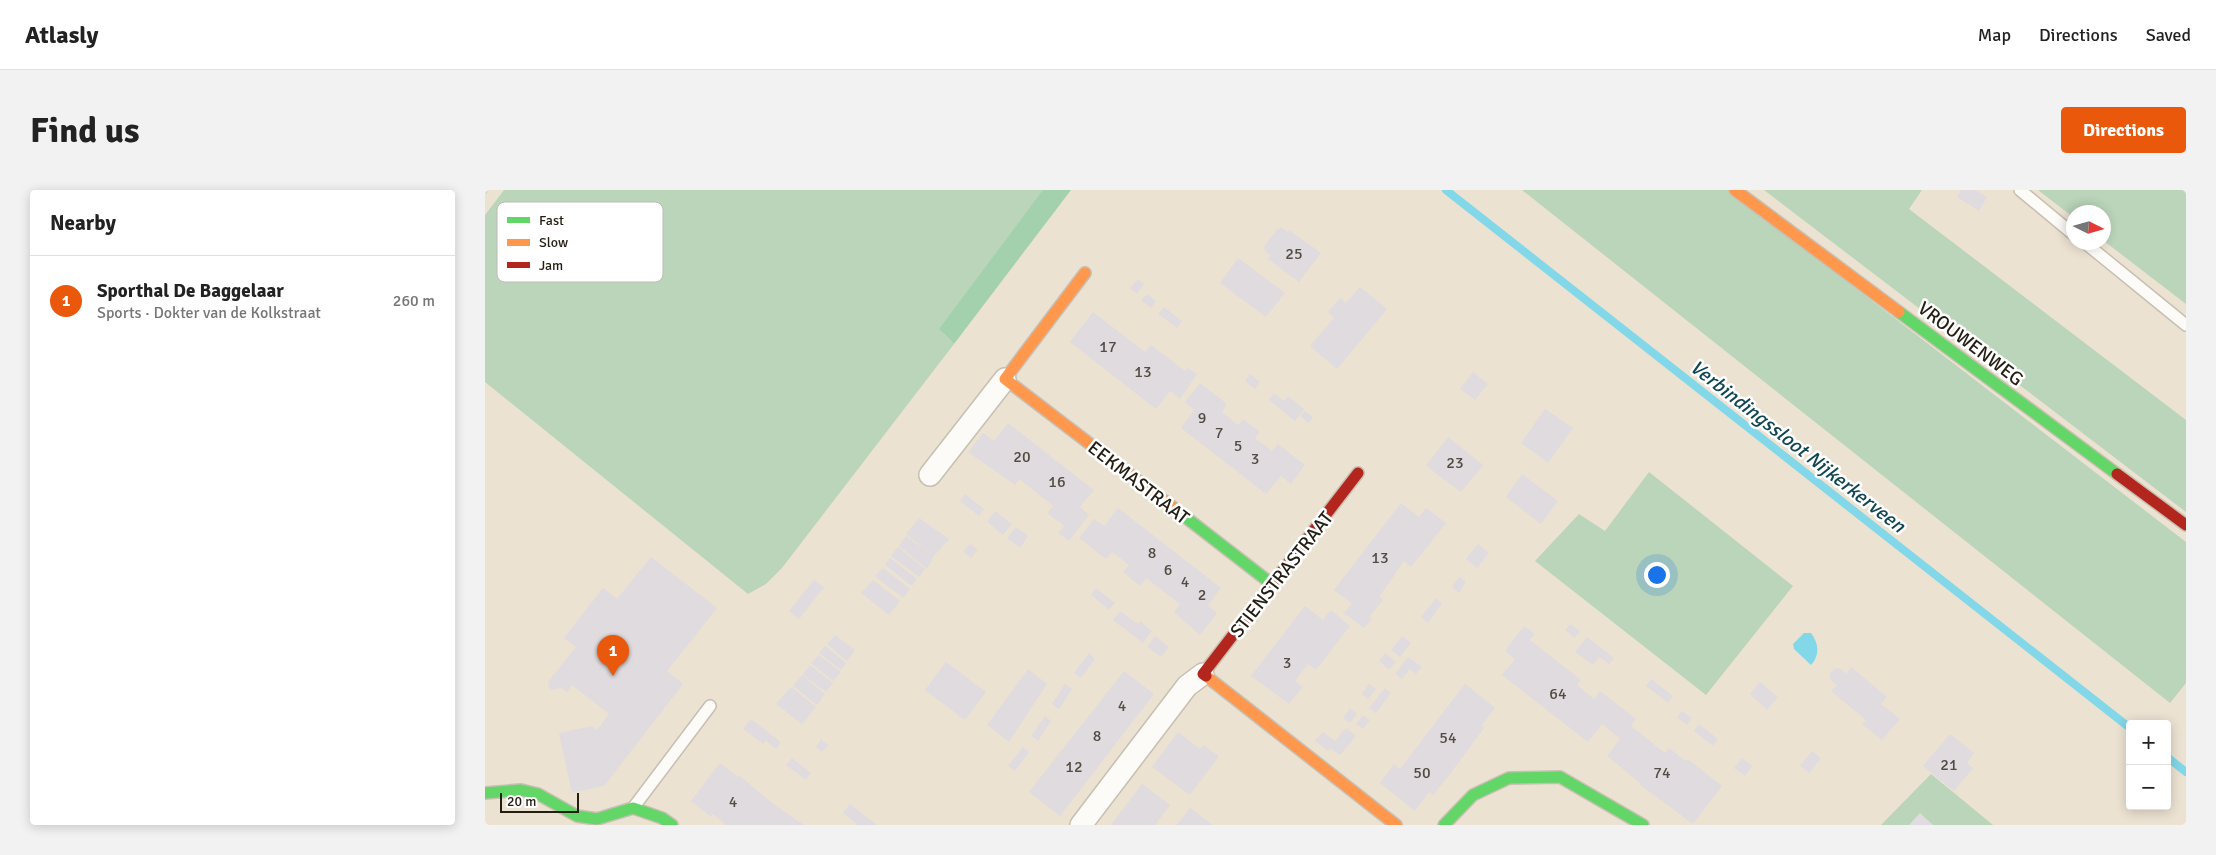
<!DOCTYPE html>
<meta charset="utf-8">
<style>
:root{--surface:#fff;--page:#f2f2f2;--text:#222;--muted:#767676;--line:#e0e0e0;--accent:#ea580c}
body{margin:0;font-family:Signika,sans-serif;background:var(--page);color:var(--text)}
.controls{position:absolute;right:15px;bottom:15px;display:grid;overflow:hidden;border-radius:5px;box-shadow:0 2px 12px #0003}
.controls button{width:45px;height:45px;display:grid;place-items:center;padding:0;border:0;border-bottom:1px solid var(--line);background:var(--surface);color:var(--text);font:25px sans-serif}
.compass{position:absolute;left:1581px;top:15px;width:45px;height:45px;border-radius:50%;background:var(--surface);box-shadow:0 2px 12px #0003;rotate:95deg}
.scale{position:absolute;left:15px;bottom:12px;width:79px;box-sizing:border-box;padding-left:5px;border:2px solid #231d12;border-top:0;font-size:14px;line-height:18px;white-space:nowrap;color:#231d12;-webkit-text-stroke:4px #fff;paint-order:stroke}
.you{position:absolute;left:1171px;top:384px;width:18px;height:18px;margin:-12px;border:4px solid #fff;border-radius:50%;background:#1a73e8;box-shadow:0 0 0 8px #1a73e833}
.badge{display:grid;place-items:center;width:32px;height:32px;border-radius:50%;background:var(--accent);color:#fff;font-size:16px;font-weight:700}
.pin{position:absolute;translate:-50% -41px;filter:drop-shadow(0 1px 2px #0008)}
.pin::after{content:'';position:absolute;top:26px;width:18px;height:15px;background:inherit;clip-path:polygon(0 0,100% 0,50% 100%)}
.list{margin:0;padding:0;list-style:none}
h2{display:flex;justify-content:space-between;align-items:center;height:65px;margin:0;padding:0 20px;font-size:21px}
h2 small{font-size:16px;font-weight:400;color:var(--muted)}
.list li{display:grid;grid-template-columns:32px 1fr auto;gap:15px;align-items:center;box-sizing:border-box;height:90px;padding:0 20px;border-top:1px solid var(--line)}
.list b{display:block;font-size:19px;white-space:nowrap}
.list p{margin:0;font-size:16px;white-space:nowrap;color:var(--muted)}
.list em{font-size:16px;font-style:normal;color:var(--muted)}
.map{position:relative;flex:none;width:1701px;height:635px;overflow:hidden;border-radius:5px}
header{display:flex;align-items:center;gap:30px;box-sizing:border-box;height:70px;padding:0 25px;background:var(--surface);border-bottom:1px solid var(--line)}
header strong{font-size:24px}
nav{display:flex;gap:28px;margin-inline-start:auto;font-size:18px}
.intro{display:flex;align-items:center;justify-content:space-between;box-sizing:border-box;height:120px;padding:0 30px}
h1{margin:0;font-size:35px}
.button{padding:12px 22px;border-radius:5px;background:var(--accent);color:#fff;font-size:18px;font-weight:700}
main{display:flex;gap:30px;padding:0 30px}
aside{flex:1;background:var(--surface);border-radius:5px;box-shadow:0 2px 12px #0003}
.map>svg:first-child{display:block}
.green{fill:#bad5ba}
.forest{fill:#a3d1ad}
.water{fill:#82d7e8}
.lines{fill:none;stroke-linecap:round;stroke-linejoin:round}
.stream{stroke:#82d7e8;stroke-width:8}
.building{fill:#e0dbde}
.lane-casing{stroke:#c7bfb2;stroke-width:14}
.street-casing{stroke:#c7bfb2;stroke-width:24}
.fast-casing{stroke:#c7bfb2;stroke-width:14}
.slow-casing{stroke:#c7bfb2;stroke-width:14}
.jam-casing{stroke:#c7bfb2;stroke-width:14}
.path{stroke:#ceccc7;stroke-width:3;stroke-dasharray:2.5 2.5;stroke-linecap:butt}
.lane{stroke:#fcfbf8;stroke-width:11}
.street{stroke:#fcfbf8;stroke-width:21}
.fast{stroke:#63d668;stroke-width:11}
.slow{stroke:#ff974d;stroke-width:11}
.jam{stroke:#b3261e;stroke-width:11}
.labels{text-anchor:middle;stroke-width:5;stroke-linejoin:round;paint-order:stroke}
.number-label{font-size:16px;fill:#524c45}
.street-label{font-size:19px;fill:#231d12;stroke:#fff}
.water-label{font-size:20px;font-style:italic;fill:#0f4653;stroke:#fff}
.key{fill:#fff;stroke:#bdbbb8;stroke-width:1}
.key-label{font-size:14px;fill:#231d12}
</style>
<header>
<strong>Atlasly</strong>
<nav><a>Map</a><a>Directions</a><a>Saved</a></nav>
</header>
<div class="intro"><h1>Find us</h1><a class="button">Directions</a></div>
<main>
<aside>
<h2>Nearby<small></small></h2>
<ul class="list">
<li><span class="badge">1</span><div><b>Sporthal De Baggelaar</b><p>Sports · Dokter van de Kolkstraat</p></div><em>260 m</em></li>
</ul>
</aside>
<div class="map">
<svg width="1701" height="635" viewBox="0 0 1701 635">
<rect width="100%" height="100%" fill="#ece2d2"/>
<g class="green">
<polygon points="19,0 567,0 458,143 469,154 297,378 281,394 263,404 0,192 0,25"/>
<polygon points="1037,0 1243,0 1701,352 1701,493 1685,513"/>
<polygon points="1279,0 1437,0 1424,19 1701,230 1701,322"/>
<polygon points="1553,0 1701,0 1701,114 1619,51 1618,22 1588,22 1588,27"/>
<polygon points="1164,282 1308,396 1221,505 1050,371 1094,324 1120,341"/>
<polygon points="1446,584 1508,635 1396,635"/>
</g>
<polygon class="forest" points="558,0 586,0 469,154 454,139"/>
<path class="water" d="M1319,443H1326C1334,454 1335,465 1326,475L1309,459L1308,454Z"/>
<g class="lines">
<g class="stream">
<polyline points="961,0 1645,538"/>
<polyline points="1682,567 1701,582"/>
</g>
</g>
<g class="building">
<polygon points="1476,0 1490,0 1502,7 1494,21 1472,7"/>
<polygon points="797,38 803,42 804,40 836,63 814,92 783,69 785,65 780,61 779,57 792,39"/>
<polygon points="753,68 800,103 781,127 735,93"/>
<polygon points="653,89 659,94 652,104 645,98"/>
<polygon points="875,97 902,119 852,179 825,156 849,128 843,122 855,108 861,113"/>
<polygon points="662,104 671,111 666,118 656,110"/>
<polygon points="679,117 697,131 692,138 673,124"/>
<polygon points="608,122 660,162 666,155 700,181 703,178 712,184 695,209 685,201 671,219 585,152"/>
<polygon points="988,182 1003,194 990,210 975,199"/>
<polygon points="765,184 775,192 770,199 760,191"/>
<polygon points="715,193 742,214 737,222 753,235 758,229 775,242 770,248 787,261 793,254 820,275 806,294 796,286 781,304 696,238 709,220 700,212"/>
<polygon points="789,203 799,211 803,206 819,219 810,231 784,210"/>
<polygon points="1060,219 1088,238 1063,273 1036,253"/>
<polygon points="820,221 828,227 824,233 815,226"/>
<polygon points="523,233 609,300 595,317 604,325 584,351 573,343 579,336 562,323 568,316 534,289 530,295 483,262 498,243 509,251"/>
<polygon points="963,247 998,275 976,302 941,276"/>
<polygon points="1037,284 1073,311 1056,334 1021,307"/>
<polygon points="480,304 499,319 494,326 475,311"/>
<polygon points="916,313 934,327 941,318 961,333 926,377 919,371 894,407 898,410 884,427 887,429 879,438 859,423 867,413 849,400"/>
<polygon points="633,318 736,398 723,415 732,423 715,445 689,422 695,414 661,388 655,396 638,382 644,375 627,362 621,369 594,348 609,329 619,336"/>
<polygon points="510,321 527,334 518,345 502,332"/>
<polygon points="434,328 464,349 449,366 421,344"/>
<polygon points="531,337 543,346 535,358 522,348"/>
<polygon points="421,346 449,366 442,379 414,356"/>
<polygon points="485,354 493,360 486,368 478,362"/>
<polygon points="993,354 1004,363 992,378 981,369"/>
<polygon points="413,357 440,379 434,387 406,366"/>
<polygon points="166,367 232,418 182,481 198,494 119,596 87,603 74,543 107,536 112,540 124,524 87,495 82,502 76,498 65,500 63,492 91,457 79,448 118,398 132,409"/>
<polygon points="405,368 432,389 427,396 400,375"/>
<polygon points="398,378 425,399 418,408 390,386"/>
<polygon points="974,387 981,392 974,403 967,397"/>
<polygon points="329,390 339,397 314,429 304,421"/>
<polygon points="388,390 415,411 404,425 376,403"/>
<polygon points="611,398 630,413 624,420 606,405"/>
<polygon points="951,408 957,413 943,433 936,427"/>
<polygon points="820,416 838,430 846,420 865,436 831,480 823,474 810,491 818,497 804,514 766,486"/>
<polygon points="635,421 653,434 655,431 667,441 658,453 628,430"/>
<polygon points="1085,434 1095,441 1090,448 1080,440"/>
<polygon points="1039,436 1050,444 1045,450 1096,490 1092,495 1109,509 1115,501 1151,529 1146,536 1180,563 1184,558 1201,571 1203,569 1237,596 1208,634 1154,594 1155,593 1122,566 1135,549 1117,534 1103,552 1017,485 1030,469 1020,461"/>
<polygon points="350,445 370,460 362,471 342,454"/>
<polygon points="670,446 684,457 676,467 662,457"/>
<polygon points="917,446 926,453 915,467 906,460"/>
<polygon points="1102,447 1129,468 1124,474 1114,467 1108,475 1090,462"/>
<polygon points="340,456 361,473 356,480 334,463"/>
<polygon points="604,463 610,469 596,488 589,483"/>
<polygon points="900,463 911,472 904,480 894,471"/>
<polygon points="334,465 356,482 348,491 326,473"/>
<polygon points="923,467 937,477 931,484 925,479 917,489 910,484"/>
<polygon points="461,472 501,502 480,530 440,500"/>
<polygon points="325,475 348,493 341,502 318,485"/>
<polygon points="1366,477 1402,507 1396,514 1415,529 1397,550 1377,534 1381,530 1346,501 1352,495 1345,489 1345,484 1350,478 1356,479 1361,484"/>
<polygon points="543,479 562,494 524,552 502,535"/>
<polygon points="639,481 669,504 575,626 544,602"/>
<polygon points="317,485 340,504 332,515 308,496"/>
<polygon points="1166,489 1188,506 1183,513 1161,496"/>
<polygon points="1275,492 1293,507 1282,520 1265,504"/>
<polygon points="580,494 587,499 574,519 567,514"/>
<polygon points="884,494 891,499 883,509 877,504"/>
<polygon points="980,494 1010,518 996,536 999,538 962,588 948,605 944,602 930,621 895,593 909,574 915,579"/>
<polygon points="306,497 331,517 317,534 291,514"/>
<polygon points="900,498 906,503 891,523 884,518"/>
<polygon points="865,518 872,524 865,533 858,528"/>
<polygon points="1197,521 1207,528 1202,535 1192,527"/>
<polygon points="878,525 885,530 878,539 871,534"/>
<polygon points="560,526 566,531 553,551 546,546"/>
<polygon points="266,529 296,552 291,559 281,551 278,554 258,539"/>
<polygon points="1214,534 1233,549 1228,556 1209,541"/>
<polygon points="861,538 871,546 855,565 845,558 843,561 830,551 838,542 850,551"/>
<polygon points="693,542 715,559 718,555 734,566 705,605 667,577"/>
<polygon points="1465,544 1489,563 1482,573 1488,578 1469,601 1438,576"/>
<polygon points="336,549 343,555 337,562 331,557"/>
<polygon points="538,557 544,562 530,581 523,576"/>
<polygon points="1327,561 1336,568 1324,583 1315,576"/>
<polygon points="307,568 326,583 321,590 301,575"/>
<polygon points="1257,568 1267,576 1260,586 1249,578"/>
<polygon points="235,573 253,587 254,585 287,613 319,635 241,635 228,624 226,627 206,611"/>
<polygon points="657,594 685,615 670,635 626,635"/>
<polygon points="365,614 392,635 373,635 358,623"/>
<polygon points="705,618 728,635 692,635"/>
<polygon points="1435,623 1448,635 1424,635"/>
</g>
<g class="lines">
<defs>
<g id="lane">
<polyline points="1535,0 1588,44"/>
<polyline points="1599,52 1701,135"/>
<polyline points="148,618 225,516"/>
</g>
<g id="street">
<polyline points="445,285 520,189"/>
<polyline points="596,635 702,496 718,484"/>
</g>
<g id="fast">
<polyline points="1414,122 1632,284"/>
<polyline points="686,316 788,395"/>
<polyline points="0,603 36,600 53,604 92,626 112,629 148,618 177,628 187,635"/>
<polyline points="959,635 988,605 1024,588 1075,587 1158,635"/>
</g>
<g id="slow">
<polyline points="1250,0 1414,122"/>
<polyline points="600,83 520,189 686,316"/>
<polyline points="721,486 911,635"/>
</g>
<g id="jam">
<polyline points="1632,284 1701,335"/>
<polyline points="721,486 718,484 873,283"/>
</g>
</defs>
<use href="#lane" class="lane-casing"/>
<use href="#street" class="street-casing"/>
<use href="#fast" class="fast-casing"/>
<use href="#slow" class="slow-casing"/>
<use href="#jam" class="jam-casing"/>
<polyline class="path" points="0,3 2,0"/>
<use href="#lane" class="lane"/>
<use href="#street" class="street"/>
<use href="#fast" class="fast"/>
<use href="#slow" class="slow"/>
<use href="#jam" class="jam"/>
</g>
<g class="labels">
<g class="number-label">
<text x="809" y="69">25</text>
<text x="623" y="162">17</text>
<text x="658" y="187">13</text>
<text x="717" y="233">9</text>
<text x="734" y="248">7</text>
<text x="753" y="261">5</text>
<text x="537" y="272">20</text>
<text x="770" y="274">3</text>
<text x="970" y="278">23</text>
<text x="572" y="297">16</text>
<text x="667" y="368">8</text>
<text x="895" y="373">13</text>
<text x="683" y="385">6</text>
<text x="700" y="397">4</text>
<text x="717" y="410">2</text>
<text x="802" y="478">3</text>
<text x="1073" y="509">64</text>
<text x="637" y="521">4</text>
<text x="612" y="551">8</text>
<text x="963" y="553">54</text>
<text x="1464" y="580">21</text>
<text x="589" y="582">12</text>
<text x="937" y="588">50</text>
<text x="1177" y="588">74</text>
<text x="248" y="617">4</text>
</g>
<g class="street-label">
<text transform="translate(1486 153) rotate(37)" y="7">VROUWENWEG</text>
<text transform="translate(654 292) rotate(38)" y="7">EEKMASTRAAT</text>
<text transform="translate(796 384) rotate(-52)" y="7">STIENSTRASTRAAT</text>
</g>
<g class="water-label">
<text transform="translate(1313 256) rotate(38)" y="7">Verbindingssloot Nijkerkerveen</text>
</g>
</g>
<rect x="12" y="12" width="166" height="80" rx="8" class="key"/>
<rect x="22" y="27" width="23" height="6" fill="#63d668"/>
<rect x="22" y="49" width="23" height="7" fill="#ff974d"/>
<rect x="22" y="72" width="23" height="6" fill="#b3261e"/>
<g class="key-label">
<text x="54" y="35">Fast</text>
<text x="54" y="57">Slow</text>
<text x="54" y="80">Jam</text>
</g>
</svg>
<div class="controls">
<button>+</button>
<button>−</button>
</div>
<svg class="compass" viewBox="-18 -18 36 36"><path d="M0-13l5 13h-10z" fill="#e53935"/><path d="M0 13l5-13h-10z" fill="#767676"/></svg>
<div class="scale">20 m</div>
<div class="you"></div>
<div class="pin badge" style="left:128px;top:486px">1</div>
</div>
</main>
